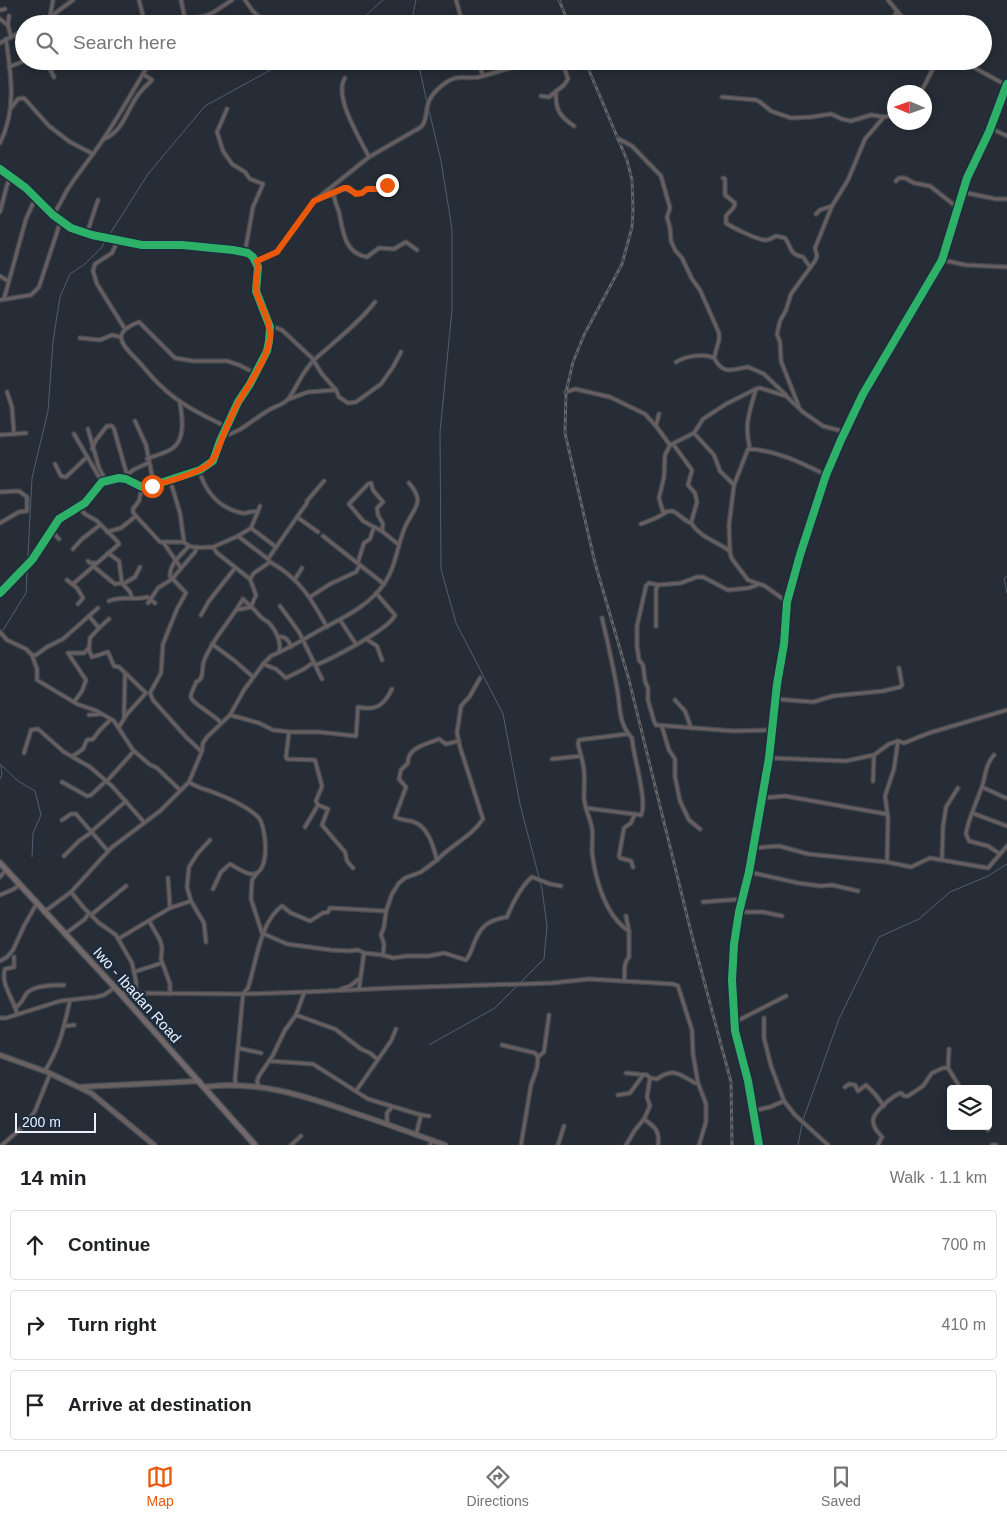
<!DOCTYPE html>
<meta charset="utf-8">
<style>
:root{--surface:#fff;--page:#f6f6f6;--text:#202124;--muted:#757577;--line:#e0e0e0;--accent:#ea580c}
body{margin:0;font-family:Arial,sans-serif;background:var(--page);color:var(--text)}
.controls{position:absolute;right:15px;bottom:15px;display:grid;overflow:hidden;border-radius:5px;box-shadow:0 2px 12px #0003}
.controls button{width:45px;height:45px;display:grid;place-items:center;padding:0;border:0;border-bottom:1px solid var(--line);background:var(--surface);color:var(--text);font:25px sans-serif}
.compass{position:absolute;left:887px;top:85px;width:45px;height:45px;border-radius:50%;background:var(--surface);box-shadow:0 2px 12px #0003;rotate:272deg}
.scale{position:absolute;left:15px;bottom:12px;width:81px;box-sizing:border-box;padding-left:5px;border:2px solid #e9f2fe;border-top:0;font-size:14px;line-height:18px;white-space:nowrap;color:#e9f2fe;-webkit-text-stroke:4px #1f2c3d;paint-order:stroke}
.stop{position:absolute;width:15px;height:15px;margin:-11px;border:4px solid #ea580c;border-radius:50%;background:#fff}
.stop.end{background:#ea580c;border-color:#fff;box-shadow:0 1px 5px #0008}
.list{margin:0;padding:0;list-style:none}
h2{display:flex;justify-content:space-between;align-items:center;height:65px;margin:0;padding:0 20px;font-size:21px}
h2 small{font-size:16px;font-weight:400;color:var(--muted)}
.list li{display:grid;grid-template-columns:32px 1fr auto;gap:15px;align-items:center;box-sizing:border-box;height:70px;margin:0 10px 10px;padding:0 10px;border:1px solid var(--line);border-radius:5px}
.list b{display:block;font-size:19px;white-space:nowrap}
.list em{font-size:16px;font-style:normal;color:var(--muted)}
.icon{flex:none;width:28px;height:28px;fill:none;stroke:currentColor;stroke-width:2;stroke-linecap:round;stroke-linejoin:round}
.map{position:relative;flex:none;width:1007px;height:1145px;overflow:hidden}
.search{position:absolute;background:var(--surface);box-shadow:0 2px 12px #0003;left:15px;right:15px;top:15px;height:55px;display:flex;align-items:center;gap:12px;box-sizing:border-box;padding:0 18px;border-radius:28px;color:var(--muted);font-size:19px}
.sheet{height:305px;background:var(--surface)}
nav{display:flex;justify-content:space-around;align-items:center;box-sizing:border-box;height:70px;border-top:1px solid var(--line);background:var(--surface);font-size:14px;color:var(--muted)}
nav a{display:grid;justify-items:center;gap:2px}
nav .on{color:var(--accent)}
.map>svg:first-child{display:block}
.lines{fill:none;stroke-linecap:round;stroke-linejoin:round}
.stream{stroke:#505e75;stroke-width:1}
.street-casing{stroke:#434950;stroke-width:5.5}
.secondary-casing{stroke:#434950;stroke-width:7}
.primary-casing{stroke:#434950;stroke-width:8}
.street{stroke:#675e5f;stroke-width:3}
.secondary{stroke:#696062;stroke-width:4.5}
.primary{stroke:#726869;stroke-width:5}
.rail-casing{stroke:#646366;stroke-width:3}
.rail{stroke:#1f2c3d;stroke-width:1;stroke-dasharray:4;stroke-linecap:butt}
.cycleway-casing{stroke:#1f2c3d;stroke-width:11}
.cycleway{stroke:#2db169;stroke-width:8}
.route{stroke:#ea580c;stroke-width:6}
.labels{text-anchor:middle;stroke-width:5;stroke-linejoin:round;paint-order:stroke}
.street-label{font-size:15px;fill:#e9f2fe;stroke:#1f2c3d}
</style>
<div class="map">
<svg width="1007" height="1145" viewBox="0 0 1007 1145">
<rect width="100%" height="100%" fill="#262d36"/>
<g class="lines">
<g class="stream">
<polyline points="353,24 363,18 383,0"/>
<polyline points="411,24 416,0"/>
<polyline points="418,61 427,103"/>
<polyline points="428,106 441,161 452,229 452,310 440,432 441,569 456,623 503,714 520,804 542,889 547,926 544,959 495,1008 429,1045"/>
<polyline points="1007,576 1004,579 1007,593"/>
<polyline points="2,632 26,593 32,478 48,411 53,341 60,297 70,274 85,264 101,248 148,174 205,106 287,61"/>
<polyline points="0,764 18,781 35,791 41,815 33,833 32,857"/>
<polyline points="0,779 2,775 1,765"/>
<polyline points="803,1120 839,1019 879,937 919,919 950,892 988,876 1007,864"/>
<polyline points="798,1145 802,1124"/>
</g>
<defs>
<g id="street">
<polyline points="139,0 145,24"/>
<polyline points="181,0 186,24"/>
<polyline points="245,0 252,10 266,24"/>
<polyline points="456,0 463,24"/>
<polyline points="888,0 908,24"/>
<polyline points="0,10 5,9"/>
<polyline points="50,17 53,0"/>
<polyline points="0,19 8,25 11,37"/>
<polyline points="185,20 205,16 214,12 232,0"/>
<polyline points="36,24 50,17 73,0"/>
<polyline points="242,24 258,16"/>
<polyline points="890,24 897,11"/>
<polyline points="8,25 9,16"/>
<polyline points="0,43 24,30"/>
<polyline points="46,61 54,77"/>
<polyline points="962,61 1006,85"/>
<polyline points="9,67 24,61"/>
<polyline points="483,76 535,61"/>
<path d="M345,78C333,96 360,139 369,157"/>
<path d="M556,91C555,109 559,116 574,126"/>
<polyline points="921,92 937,61"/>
<polyline points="541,96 549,97 564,85 568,79 562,61"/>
<polyline points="722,97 756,100 760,102 771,111 791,118 811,117 831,114 842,119 851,121 871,115 884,117 894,115"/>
<polyline points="11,108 18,99 24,98 49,126 70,142 93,154"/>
<polyline points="227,109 217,132 223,151 232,164 245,172 250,179 263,184 253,207 245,252"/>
<polyline points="990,128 1007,136"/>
<path d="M104,139C122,132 126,113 136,98C140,91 146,86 152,80L143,74"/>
<polyline points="619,139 632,146 661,176 670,208 667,217 670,228 671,241 675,250 682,258 692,279 700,290 719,333 719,340 714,358"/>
<path d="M0,143C17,109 11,75 6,39"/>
<polyline points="0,169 26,188 53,215 71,228 92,235 142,245 182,245 233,250 248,253 253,257 258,267 256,291 270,327 269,341 267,351 250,384 238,402 220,441 213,461 200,470 154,485 142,487 126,479 119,478 102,482 85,503 59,519 32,560 0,593"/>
<path d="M723,178L725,179V195L735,203L734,207L726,216V223C731,227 756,239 764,240C768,241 772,238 776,236L785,238C792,248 789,254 803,257L810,267"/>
<polyline points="896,181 899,178 905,178 914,183 930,186 958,208"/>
<polyline points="962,192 996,199 1007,199"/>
<path d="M333,194C348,186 342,189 356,193H362L367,189H378L387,185L395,186"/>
<path d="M321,197L333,194L334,196C335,202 337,207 339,212C343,231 344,253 367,257L379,248L394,249L406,242L417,250"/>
<polyline points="832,206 848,180 865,139 884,117"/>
<polyline points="0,212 7,185 11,177"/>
<path d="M53,215C58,208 62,200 66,192C77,174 91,158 102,141C120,115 134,88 151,61"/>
<polyline points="87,233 98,200"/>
<polyline points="118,240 112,253 95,264 93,271 97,284 125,329"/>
<polyline points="942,260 966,265 1007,267"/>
<path d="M257,261L277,252L314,201L369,157L421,127C428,120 425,110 429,101C433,92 446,80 456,78C465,76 473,80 483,76L478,61"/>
<polyline points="0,276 8,281"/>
<polyline points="4,299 26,219 35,199"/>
<polyline points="0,300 31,295 39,287 61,220"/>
<polyline points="270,327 274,327 282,330 312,358 322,374 336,390 339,397 348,403 356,402 381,384 393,367 401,352"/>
<polyline points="80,338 100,340 112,335 121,337"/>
<path d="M676,362C686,356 704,353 714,358C724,376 732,369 748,367L764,374L786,395"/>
<polyline points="7,392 12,407 14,434"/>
<polyline points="566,392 575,389 610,397 645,414 656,426 670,445 694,433 703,419 726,404 756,389"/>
<polyline points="289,399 308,392 336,390"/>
<polyline points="799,407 781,361 780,342 777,334 780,321 786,310 791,294 815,261 817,256 815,248 832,206 820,210 816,214"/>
<polyline points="135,421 146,445 154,485"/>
<polyline points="656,425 659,414"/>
<path d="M227,427C204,416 179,404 161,386C153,379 147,371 140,363C125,347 107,334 139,322L175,358L193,361H227L239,365L255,373"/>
<polyline points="88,429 99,468 106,481"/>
<polyline points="694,433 714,455 720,471 734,485 729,525 730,553 732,559 748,580 765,586 787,602"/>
<polyline points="74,434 102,482"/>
<polyline points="0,435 26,433"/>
<path d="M223,436C242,432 253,419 269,410C275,406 284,405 289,398C298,385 302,372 314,360C335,341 358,324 375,302"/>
<polyline points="673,444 692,470 688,485 695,493 697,502 691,523"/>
<path d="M670,445L665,455L664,477L659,498L663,512C666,512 669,511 672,511C677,512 684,521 691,523C701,538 716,541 730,551"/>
<polyline points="92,449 96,440 107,426 112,426 114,429 127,475 126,479"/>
<path d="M750,449C744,425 749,413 756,389L760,388L786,396L803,412L823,426L845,432"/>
<path d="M147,459C155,455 167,453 173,448C186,438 182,416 180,403"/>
<polyline points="55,464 61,476 66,477 87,457"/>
<polyline points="127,475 133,470 148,463"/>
<path d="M201,476C208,495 222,509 242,513C248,514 252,510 258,512"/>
<path d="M170,480L180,513L184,542C191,550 203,547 213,547L217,553L250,579L256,595L251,607C256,610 258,615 262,618C264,620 267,621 269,623C276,630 282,643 279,652"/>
<path d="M734,485L748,449C776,450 802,463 826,475"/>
<polyline points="142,487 139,501 133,509 133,512 136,516 160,542 184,542"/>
<polyline points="0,492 19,491 27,497 27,511 19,512 0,523"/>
<polyline points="641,524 656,518 665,513"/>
<polyline points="374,527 382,531 399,545"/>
<polyline points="251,528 260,506"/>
<polyline points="51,530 59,539"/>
<polyline points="107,532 121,528 136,516"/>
<polyline points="318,532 297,517 307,503 307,501 324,481"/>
<polyline points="238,536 251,528 276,547"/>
<polyline points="323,536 384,584"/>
<polyline points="163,542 181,568"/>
<path d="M189,546C181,555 170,563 170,576L186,593L177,609L163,644L161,673L150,693L153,700L186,737L201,751"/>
<path d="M213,547L238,536L268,559L270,562C299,578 311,598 327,627"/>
<polyline points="73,549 82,539 100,525"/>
<polyline points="108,553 119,561 122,583"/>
<polyline points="268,559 297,517"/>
<polyline points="88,561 90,563 96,563"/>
<polyline points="358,562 364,543 370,539 374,527 363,521 349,504 368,484 371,483 373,490 383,502 377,508 378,515 383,524 382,531"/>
<polyline points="93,566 115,584 122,583 130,592 132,598"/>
<polyline points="250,579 254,573 270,562"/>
<polyline points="295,579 302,568"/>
<polyline points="67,580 77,588 83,598 78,604"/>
<polyline points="73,584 119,544 117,541 97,521 85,514 81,510 80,506"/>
<polyline points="123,584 135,577 140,567"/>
<polyline points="658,585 649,583 646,586 637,626 637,646 639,660 643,665 645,681 648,688 648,700 654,721 656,725 733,731 773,730"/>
<polyline points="310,597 330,584 356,572 360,565"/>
<path d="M109,601C122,595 135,601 147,597L155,603"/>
<polyline points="148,603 158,588 172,579 195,552 197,547"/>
<polyline points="280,606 299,632 322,679"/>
<polyline points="98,608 63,639 47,647 36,655 32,655 37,669 37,680 77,704 97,711 114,721 133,750 149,764 157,768 180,790"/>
<polyline points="236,610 243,599 251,607"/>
<polyline points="201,615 209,601 235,568"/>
<polyline points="89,616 99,628 90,638 89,650 92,657 108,652 114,666 119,667 146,693"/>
<polyline points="340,620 356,644"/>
<polyline points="656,626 656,589 658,585 681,583 697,577 703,577 728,590 749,588 757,585"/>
<polyline points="99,628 109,619"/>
<polyline points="0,632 7,640 26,649 32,655"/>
<path d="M278,637C285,636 289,640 291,647"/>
<polyline points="366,639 377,646 382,660"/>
<polyline points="212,644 235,661 253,677"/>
<polyline points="263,664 276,669 286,678 304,669 314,662"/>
<path d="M316,665C331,659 390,629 395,615L376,593"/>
<polyline points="776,699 813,702 833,696 883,691 900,687 902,685 899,668"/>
<polyline points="675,700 685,711 690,725 692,728"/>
<polyline points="74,702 82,691 86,680 68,653 84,653 89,648"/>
<polyline points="89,715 101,714"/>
<path d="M230,715L259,723L273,730L291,732H319L356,736L358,707C377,711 384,705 392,689"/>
<polyline points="124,718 125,674"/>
<path d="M221,723C217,716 192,704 191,697C190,693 195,687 196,682C205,679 201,669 204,661C211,642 225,627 236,610L251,607"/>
<polyline points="119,727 127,714 146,693"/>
<polyline points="662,727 669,750 675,759 675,777 680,801 689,820 700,829"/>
<polyline points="289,732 286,757 287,759 315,760 322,786 316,801 318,805 305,827"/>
<polyline points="24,753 31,730 38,729 64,752 90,767 112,786 144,822"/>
<path d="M994,755C984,766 986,779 980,792C975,806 968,820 966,834L969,841L988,846L1000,854"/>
<polyline points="73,756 83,749 87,740 93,739 100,730 111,719"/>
<polyline points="581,756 578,744 579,740 627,734"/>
<polyline points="769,758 846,761 874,755 889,744 898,741 904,743 929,733 1007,710"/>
<path d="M552,759L581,756C586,772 584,782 584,798C585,809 590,818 592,828C593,836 592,844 592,852C595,878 605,916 629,931"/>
<polyline points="107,781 134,751"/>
<polyline points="873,781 874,755"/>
<polyline points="62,782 87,796 91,795 106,781"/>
<path d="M189,782C196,787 203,789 210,791C226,797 247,806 258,817C266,824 272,876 251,874C243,873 236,867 230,864L221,872L213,889"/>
<polyline points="982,787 1006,798"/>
<polyline points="762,798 785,796 886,814"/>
<polyline points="318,805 328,809 322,825 345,852 347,861 353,868"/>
<path d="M586,808L641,815C648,801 633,756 632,738C617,723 621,703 616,683C612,661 607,639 602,618"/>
<polyline points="972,813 1007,826"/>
<polyline points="62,820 71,814 76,814 108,851"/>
<polyline points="92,831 126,801"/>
<polyline points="753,848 779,846 808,854 887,862 911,867 930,858 988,868 1007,846"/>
<polyline points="64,856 79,841 92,832"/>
<polyline points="942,859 943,827 946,807 958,788"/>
<path d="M437,860C452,844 471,837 483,819L460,747L457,733L461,706L470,696L480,678"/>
<polyline points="887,862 888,818 885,796 894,769 898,741"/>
<polyline points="633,867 631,861 620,858 619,856 624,828 631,823 635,814"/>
<polyline points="749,872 798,883 821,886 832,885 858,891"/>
<polyline points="257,873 252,880 251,899 262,933 287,944 331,950 349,951 358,950 364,953"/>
<polyline points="0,877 6,870"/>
<polyline points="168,878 170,908"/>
<polyline points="71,892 84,908 99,923 116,935 132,963 136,981 136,993"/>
<polyline points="0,895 14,889 19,885"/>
<polyline points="703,902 742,899"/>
<path d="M44,912L71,892L111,848L160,811L189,782L202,751L203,743L207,737L230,715L244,690L264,663L271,656C287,649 303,640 318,631C342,618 368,607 384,584C396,567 397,546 405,527C414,507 426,503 409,483"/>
<polyline points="739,912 763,912 782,916"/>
<polyline points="91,915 126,886"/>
<polyline points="149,921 160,940 162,948 161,959 170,984 170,994"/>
<polyline points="65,934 85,919 89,913"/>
<polyline points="118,939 170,908 191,901"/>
<polyline points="206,942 204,923 191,901 187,887 189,867 198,853 210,840"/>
<path d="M383,955L393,958L406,956H429L444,953L466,960C470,955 471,952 473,946C480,926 488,920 507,917C512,904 522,885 532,877L550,884L561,886"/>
<path d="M14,957V967L5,969C0,984 14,999 17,1014"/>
<polyline points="0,961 7,957 13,950 24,926 37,903"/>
<polyline points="134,972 162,963"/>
<path d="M624,981C626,972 622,965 629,957V931L626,916"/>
<polyline points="341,989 350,986 359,979"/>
<path d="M359,989L364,953L383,955L384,944L381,935L384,927L386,911L392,894L399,883L405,878L421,872L437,860C433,845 428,825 411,821C405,820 401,820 395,817L406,787L399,779L401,770L408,763C407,747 428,744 439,739L446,744L459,741"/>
<polyline points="120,993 243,994 305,992 393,988 552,983 589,979 673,984 678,986 692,1030 693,1054 698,1083 706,1104 706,1122 699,1145"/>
<path d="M16,1007C24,1002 23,996 28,992C36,985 54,985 64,985"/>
<polyline points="296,1015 335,1029 361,1049 370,1053 377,1059"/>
<polyline points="0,1018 6,1018 60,1001 96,997 104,995 114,988"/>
<polyline points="764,1018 764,1038 771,1066 784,1101 795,1115 828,1145"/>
<polyline points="735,1022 786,996"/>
<polyline points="65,1026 74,1025"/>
<polyline points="502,1045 535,1053 538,1057"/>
<polyline points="238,1048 261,1053"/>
<polyline points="538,1057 544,1052 549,1015"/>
<polyline points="269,1061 313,1064 368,1099 421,1115"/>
<polyline points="948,1068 949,1049"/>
<path d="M47,1072L46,1069C61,1045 64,1026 70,1000"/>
<path d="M626,1073L647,1075L650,1078L647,1097L650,1106L644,1119C655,1127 660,1131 658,1145"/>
<path d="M650,1078L657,1079C673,1067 679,1074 695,1083H698"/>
<path d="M236,1084L235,1080L243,994L248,988C256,964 260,921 282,906L291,913L310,921L323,913L328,912L330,908L386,911"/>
<polyline points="259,1087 257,1081 259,1076 273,1055 285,1030 296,1015 304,993"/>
<polyline points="845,1087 849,1084 855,1085 858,1091 866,1085 875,1094 884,1106"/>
<polyline points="356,1091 391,1041 396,1029"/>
<polyline points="618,1095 630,1093 643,1075"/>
<polyline points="753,1111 770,1107 784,1101"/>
<polyline points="387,1124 387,1113 392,1107"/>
<polyline points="985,1126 988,1130"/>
<polyline points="416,1135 421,1115 429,1116"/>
<polyline points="2,1145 26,1124 35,1111 50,1074"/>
<polyline points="291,1145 301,1136"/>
<polyline points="430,1145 432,1140"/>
<polyline points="521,1145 531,1085 537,1068 538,1057"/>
<polyline points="558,1145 564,1126"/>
<polyline points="626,1145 635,1130 644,1119"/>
<polyline points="759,1145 748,1081 735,1031 732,980 734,944 739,912 749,872 769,758 777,684 784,644 787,602 800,555 826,475 841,440 863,394 942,260 967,178 989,132 1007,84"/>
<path d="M878,1145L882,1137C878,1132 873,1128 873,1120C874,1112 893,1095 901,1093L904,1096H908L923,1086L932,1073L943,1068H948L961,1089"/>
<polyline points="992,1145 996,1145"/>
</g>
<g id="secondary">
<polyline points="0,1055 47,1072 91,1093 154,1145"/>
<polyline points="80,1087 199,1081"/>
<path d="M204,1087C255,1080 303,1095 351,1112C382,1122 414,1134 445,1145"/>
</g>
<polyline id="primary" points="0,863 120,993 255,1145"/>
</defs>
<use href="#street" class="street-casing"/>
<use href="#secondary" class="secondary-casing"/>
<use href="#primary" class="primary-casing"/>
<use href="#street" class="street"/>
<use href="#secondary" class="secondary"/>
<use href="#primary" class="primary"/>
<defs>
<g id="rail">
<polyline points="559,0 569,24"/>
<polyline points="585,61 627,160 632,180 633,210 632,227 622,264 584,335 573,362 566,392 565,433 595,563 629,680 691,932 731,1082 732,1145"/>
</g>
</defs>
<use href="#rail" class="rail-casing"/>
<use href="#rail" class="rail"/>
<defs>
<g id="cycleway">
<polyline points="0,169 26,188 53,215 71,228 92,235 142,245 182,245 233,250 248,253 253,257 258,267 256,291 270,327 269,341 267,351 250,384 238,402 220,441 213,461 200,470 154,485 142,487 126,479 119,478 102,482 85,503 59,519 32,560 0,593"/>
<polyline points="759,1145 748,1081 735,1031 732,980 734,944 739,912 749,872 769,758 777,684 784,644 787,602 800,555 826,475 841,440 863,394 942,260 967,178 989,132 1007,84"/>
</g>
</defs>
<use href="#cycleway" class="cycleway-casing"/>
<use href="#cycleway" class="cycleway"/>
</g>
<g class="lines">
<path class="route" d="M152,486C167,482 197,474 209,464C218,456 220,441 225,431C230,419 235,407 242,396C251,381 268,357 270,338C271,320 261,308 256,291C254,282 260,271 257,261L277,252L314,201L344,188H348L356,194L362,193L367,189H378L387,185"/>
</g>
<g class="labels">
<g class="street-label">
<text transform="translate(137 995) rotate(48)" y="5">Iwo - Ibadan Road</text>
</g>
</g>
</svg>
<div class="controls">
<button><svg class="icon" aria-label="layers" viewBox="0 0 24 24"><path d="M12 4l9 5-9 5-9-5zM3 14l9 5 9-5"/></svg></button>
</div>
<svg class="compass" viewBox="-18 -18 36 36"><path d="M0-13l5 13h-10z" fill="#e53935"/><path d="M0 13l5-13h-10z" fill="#757577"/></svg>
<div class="scale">200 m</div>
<div class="stop" style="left:152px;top:486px"></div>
<div class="stop end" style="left:387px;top:185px"></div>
<div class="search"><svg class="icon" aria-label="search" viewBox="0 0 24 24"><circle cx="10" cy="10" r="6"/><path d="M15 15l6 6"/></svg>Search here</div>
</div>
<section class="sheet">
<h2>14 min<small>Walk · 1.1 km</small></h2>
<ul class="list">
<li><svg class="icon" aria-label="ahead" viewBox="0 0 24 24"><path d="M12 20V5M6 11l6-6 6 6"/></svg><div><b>Continue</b></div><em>700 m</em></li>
<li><svg class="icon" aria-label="right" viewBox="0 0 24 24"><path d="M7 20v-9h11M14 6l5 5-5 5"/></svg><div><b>Turn right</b></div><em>410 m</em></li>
<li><svg class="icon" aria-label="arrive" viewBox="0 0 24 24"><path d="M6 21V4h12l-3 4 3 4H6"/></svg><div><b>Arrive at destination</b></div></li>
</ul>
</section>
<nav>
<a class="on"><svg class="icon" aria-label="map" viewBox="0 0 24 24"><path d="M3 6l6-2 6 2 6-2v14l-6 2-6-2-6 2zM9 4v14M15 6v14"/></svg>Map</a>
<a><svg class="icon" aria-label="directions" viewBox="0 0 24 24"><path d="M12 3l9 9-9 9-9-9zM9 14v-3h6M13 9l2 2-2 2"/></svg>Directions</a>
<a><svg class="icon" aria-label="saved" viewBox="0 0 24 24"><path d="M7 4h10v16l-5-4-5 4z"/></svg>Saved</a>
</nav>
